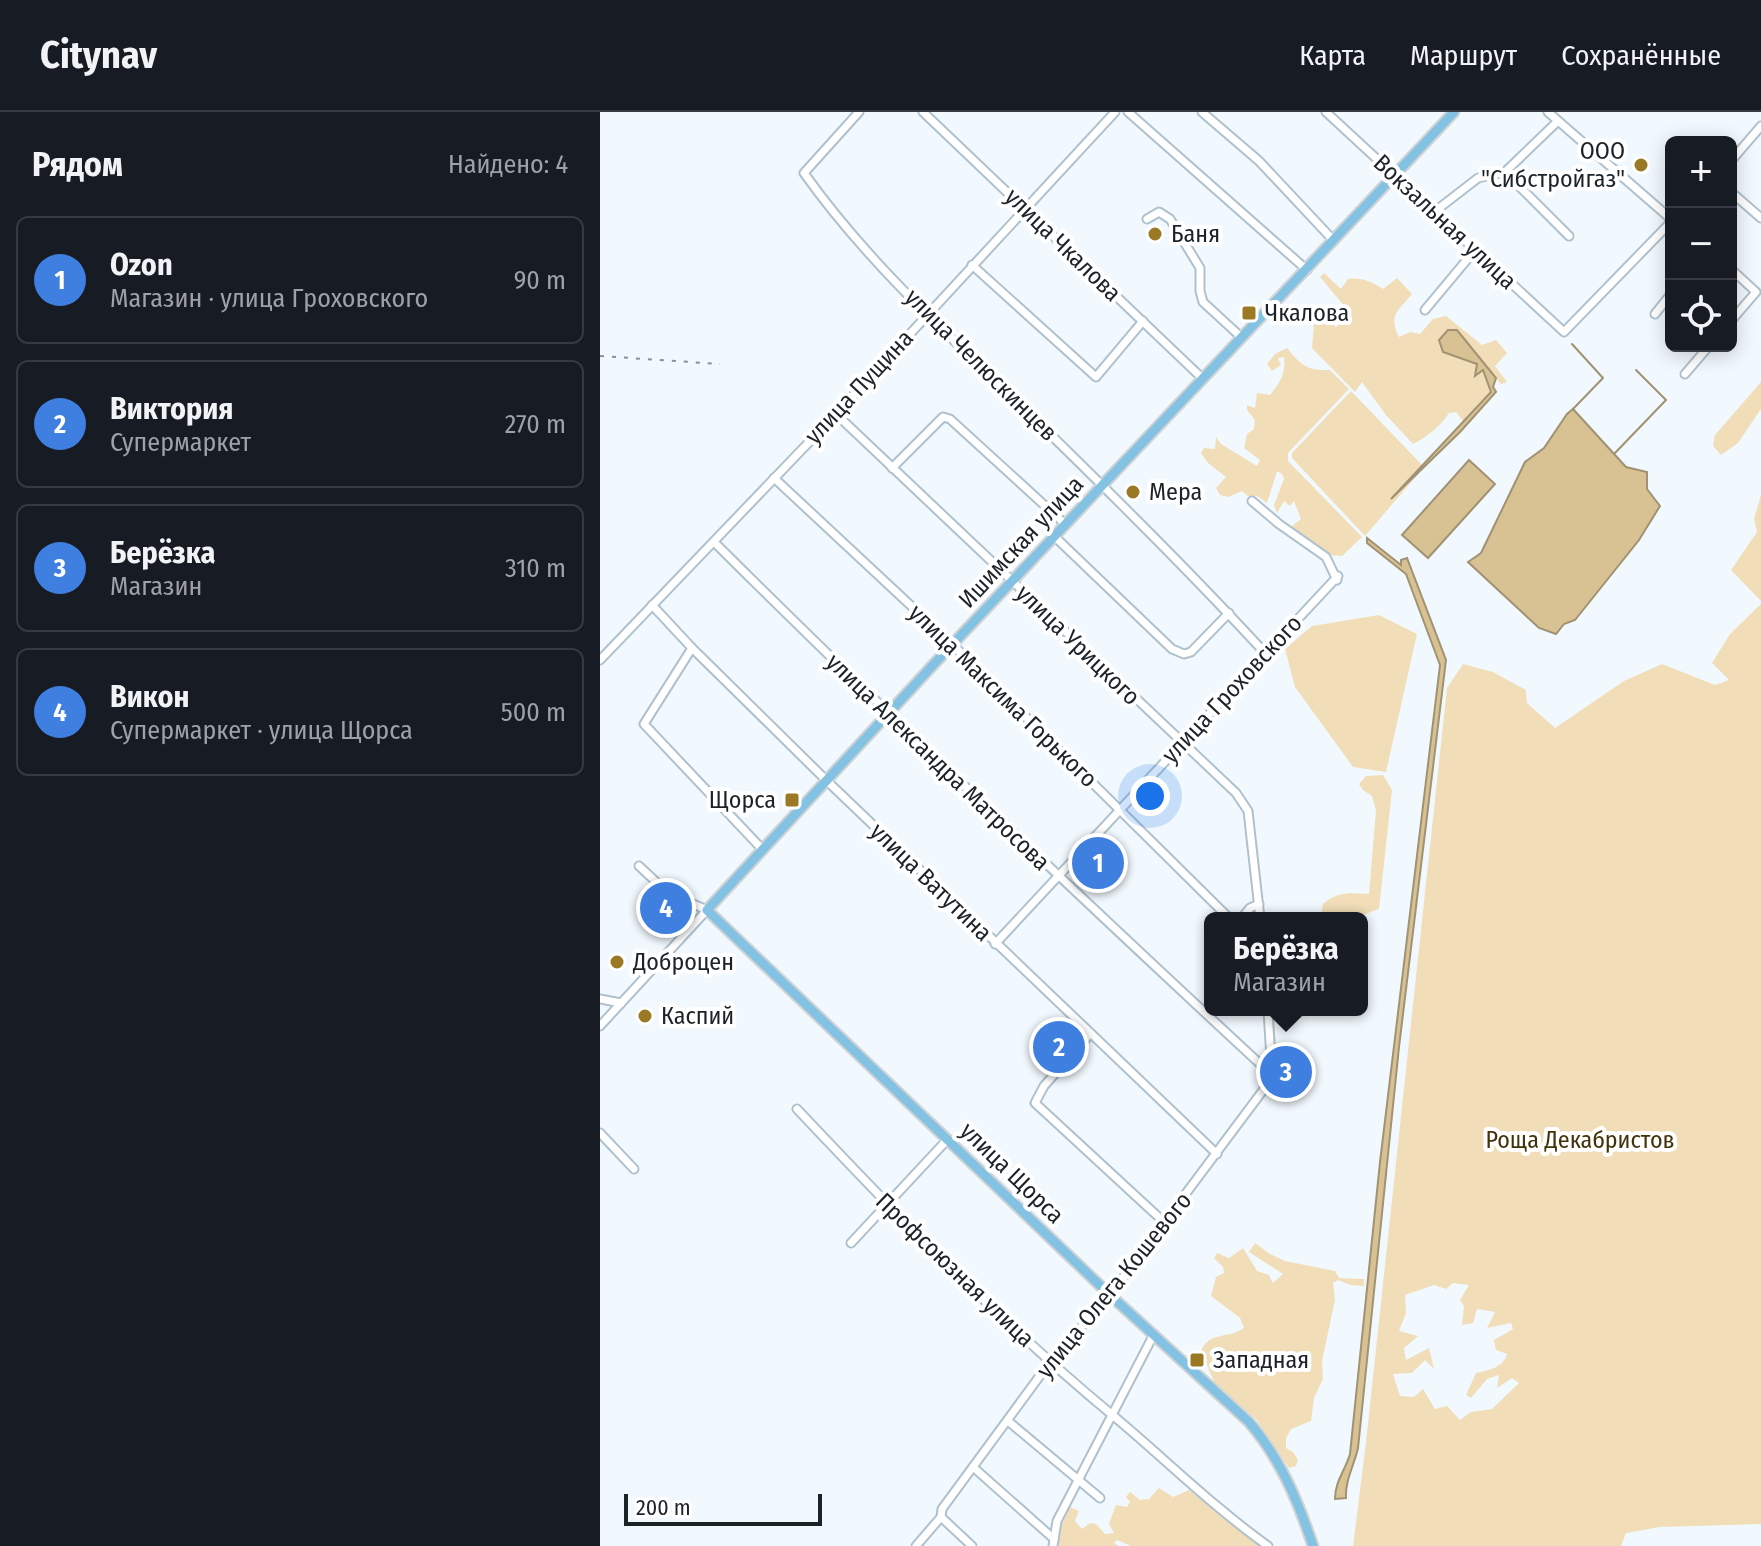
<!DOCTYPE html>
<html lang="ru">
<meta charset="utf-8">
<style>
:root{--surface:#171b24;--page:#20242c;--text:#f1f3f6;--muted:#9ea1a6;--line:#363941;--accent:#1a73e8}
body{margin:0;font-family:"Fira Sans Condensed",sans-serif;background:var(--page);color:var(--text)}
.controls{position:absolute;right:24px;top:24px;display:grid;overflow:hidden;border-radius:12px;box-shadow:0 4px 20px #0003}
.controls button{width:72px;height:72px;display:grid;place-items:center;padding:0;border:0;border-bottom:2px solid var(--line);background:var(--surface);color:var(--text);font:40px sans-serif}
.scale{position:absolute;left:24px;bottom:20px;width:198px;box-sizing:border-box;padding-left:8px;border:4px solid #1c2327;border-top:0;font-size:22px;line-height:28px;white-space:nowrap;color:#1c2327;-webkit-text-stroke:6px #fff;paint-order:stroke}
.you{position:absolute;left:550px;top:684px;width:28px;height:28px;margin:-20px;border:6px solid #fff;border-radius:50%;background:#1a73e8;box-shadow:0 0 0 12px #1a73e833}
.badge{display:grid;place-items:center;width:52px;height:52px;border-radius:50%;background:var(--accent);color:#fff;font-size:26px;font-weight:700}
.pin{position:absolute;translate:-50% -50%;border:4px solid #fff;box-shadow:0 2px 8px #0006}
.popup{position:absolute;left:604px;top:800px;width:164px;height:104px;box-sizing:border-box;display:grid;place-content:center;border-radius:12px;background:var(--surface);filter:drop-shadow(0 2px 6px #0005);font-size:26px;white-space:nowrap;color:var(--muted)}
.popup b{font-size:30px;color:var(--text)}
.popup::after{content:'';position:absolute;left:50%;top:100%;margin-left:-16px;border:16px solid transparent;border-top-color:var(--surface)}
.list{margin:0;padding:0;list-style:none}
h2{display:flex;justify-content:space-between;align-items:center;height:104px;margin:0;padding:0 32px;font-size:34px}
h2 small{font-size:26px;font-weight:400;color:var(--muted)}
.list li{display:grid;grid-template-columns:52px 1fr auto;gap:24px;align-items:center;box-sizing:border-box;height:128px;margin:0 16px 16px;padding:0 16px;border:2px solid var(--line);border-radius:12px}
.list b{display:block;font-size:30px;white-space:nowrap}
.list p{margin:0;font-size:26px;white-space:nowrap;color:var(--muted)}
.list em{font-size:26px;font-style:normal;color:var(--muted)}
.icon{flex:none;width:44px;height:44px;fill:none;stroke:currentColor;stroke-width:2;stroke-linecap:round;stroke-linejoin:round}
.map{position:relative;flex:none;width:1161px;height:1434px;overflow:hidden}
header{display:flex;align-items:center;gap:48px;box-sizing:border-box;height:112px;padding:0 40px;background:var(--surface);border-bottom:2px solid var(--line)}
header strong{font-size:38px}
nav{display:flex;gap:44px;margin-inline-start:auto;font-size:28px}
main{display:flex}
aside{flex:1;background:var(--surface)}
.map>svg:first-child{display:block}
.green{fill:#f1deb8;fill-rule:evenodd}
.water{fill:#d8c193;stroke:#a09273;stroke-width:2}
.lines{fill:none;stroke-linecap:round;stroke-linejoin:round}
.stream{stroke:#a09273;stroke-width:2}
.minor-casing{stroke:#afc1cd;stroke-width:11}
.major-casing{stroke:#d2d3d4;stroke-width:13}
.minor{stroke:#fff;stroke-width:7}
.major{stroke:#84c2e3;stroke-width:9}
.rail{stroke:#899094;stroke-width:2;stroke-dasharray:4 8;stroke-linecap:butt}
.poi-dot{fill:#9b7823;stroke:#fff;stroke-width:3}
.labels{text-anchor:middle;stroke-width:8;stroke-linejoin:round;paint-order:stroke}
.poi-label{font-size:24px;fill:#1c2327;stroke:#fff;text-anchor:start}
.street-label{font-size:24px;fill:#1c2327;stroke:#fff}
.park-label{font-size:24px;fill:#43330c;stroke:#fff}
</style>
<header>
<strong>Citynav</strong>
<nav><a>Карта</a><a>Маршрут</a><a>Сохранённые</a></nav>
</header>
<main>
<aside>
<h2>Рядом<small>Найдено: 4</small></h2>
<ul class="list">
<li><span class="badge" style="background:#3f7fe0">1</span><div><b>Ozon</b><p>Магазин · улица Гроховского</p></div><em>90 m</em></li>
<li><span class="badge" style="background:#3f7fe0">2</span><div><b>Виктория</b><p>Супермаркет</p></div><em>270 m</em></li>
<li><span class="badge" style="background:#3f7fe0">3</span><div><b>Берёзка</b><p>Магазин</p></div><em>310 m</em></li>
<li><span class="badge" style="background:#3f7fe0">4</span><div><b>Викон</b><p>Супермаркет · улица Щорса</p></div><em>500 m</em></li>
</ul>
</aside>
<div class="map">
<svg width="1161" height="1434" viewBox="0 0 1161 1434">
<rect width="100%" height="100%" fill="#f2f9fe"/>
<g class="green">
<path d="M724,161L741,177L748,167C761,165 772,170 783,177L797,166L812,182C798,199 788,203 799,225L810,220L820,222L833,207L846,204L882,233L896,228L907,241L895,254L907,270L901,272L857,219L849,243H857L877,252L876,263L883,257L891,280L864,310L856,300L849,301C840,315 828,324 813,332L786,303L762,270L755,280L712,236L715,196L736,215L751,202L720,165Z"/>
<path d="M687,236C701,253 707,259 730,258L749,277L688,341V349L762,425L742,444L730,443L692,419L691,415L701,407L694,389L690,394L684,389L677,401L674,393L684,367L682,362L677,359L667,391L657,384H648L642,379L628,385L620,383L616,376L626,365L608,351L601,341L604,336L615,337L616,325L621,332L657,354L660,348L644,336L647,322L654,317L655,308L647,298V293L655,296L657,281L670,283C680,270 686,262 684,245L678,246L681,253L672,259L667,252L675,242Z"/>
<polygon points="1161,270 1161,297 1138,331 1121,343 1113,334 1115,323"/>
<polygon points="751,279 822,353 806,372 824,355 765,424 692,346 692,341"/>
<polygon points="1161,383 1161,489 1131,458 1157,420 1154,407"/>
<path d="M1161,492V1412L1060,1415L1026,1421L1021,1434H753L766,1330L847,576L863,552L893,560L926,578L927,591L955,616L1024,569L1062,552L1115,573L1129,568L1112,551L1130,522ZM853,1171L869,1173L860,1188L864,1194L862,1213L873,1211L877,1197L895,1200L887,1216L911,1211L913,1217L894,1228L896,1238L907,1242C903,1256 889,1258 876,1261L866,1283L871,1286L887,1267L899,1263L897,1276L912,1266L919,1271L892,1297L871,1300L860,1308L847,1294L835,1297L823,1277L814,1285L800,1284L793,1262L812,1261L825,1248L834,1257L829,1236L806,1248L804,1236L818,1224L799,1219L806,1201L805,1183L834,1173L846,1177Z"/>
<polygon points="779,503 817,522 786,660 753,655 695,575 685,537 712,514"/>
<path d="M783,663L792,678L779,797L755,806H742V802L734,806H721L723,792C738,779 751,781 769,782L776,698L772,684L763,678L759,672L766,664Z"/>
<path d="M655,1131L670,1142L685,1149L735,1159L739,1166L764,1167V1174L751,1173L738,1168L733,1171L735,1188L722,1249L723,1267L714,1286L711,1309L691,1317L686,1326V1336L693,1340L698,1348L696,1354L689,1356L657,1308L615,1272L601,1239C609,1219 629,1227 644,1216L640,1206L611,1184L616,1165L624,1161L623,1155L614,1146L617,1141L629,1146L643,1136L657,1159L669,1163L673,1171L683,1162L649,1140Z"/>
<polygon points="559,1376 573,1385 589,1378 660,1434 531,1434 517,1428 514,1431 518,1434 458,1434 460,1416 470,1395 479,1399 475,1409 482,1417 490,1411 496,1412 505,1422 514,1421 509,1412 516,1393 527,1395 530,1390 526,1385 530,1380 540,1388 549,1387"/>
</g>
<g class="water">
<polygon points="848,218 857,218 896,266 893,275 896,280 860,320 791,387 891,280 883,258 875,264 877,252 843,240 839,228"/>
<polygon points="973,297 1026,355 1047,360 1047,377 1060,394 1039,428 975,508 964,512 956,522 939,516 868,450 881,441 925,350 944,336 967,302"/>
<polygon points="869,348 895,372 828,446 802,423"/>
<path d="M767,426L801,453V448L807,446L846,548L799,935L758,1336C754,1354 745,1368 746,1386L735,1387C735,1369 745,1359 750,1342L780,1050L840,553L806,462L767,431Z"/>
</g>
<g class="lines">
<g class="stream">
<polyline points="972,232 1003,266 973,297"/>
<polyline points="1015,341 1066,288 1036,258"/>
</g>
<defs>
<g id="minor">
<path d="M259,0L204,61C260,140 334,210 403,276C492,363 581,450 665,541"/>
<polyline points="323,0 603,267"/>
<polyline points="528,0 707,158"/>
<polyline points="602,0 659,49 734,129"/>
<polyline points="726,0 964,220 1071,110"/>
<polyline points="948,0 1071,107"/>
<polyline points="1131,49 1161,14"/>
<polyline points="905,60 969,124"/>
<polyline points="1131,80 1161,106"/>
<polyline points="834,100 878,66 905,60 958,9"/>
<polyline points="547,107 559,100 570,107 600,156 600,179 603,190 641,225"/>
<polyline points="372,153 496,265 543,209"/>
<polyline points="1131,157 1156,180 1131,209"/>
<polyline points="825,198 875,138"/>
<polyline points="1055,202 1071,182"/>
<polyline points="1085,262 1109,234"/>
<polyline points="236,302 636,681 648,699 660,806"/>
<polyline points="292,356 343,305 350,307 465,412"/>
<polyline points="174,366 352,532 629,806"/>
<polyline points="652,389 679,412 726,445 737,468"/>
<polyline points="454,424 572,537 584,542 591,540 629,501"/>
<path d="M114,430C297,612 483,788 672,963"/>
<polyline points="52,493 92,536 226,668 617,1042"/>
<polyline points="92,536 44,612 162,737"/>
<polyline points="0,548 236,302 515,0"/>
<polyline points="642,806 650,796 659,792"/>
<polyline points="395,832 738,464"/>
<polyline points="0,887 21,891"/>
<polyline points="0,914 107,798 68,781 39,754"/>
<polyline points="490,922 444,974 435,991 565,1111"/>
<path d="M197,997C297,1103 398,1208 510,1301C563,1345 612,1394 668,1434"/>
<polyline points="0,1021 34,1057"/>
<polyline points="251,1131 347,1028"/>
<polyline points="408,1309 500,1386"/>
<polyline points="373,1355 454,1427"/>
<polyline points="341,1405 372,1434"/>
<polyline points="316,1434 341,1405 342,1397 450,1250 510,1183 664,977 672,963 668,898"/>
<polyline points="453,1434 457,1409 554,1222"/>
</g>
<path id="major" d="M713,1434C698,1389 680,1346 649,1310L510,1183L107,798L333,553L854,0"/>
</defs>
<use href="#minor" class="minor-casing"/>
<use href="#major" class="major-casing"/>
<use href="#minor" class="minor"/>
<use href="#major" class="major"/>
<polyline class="rail" points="0,244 120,252"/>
</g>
<g class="poi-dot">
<circle cx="1041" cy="53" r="8"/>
<circle cx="555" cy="122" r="8"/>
<rect x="641" y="193" width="16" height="16" rx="4"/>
<circle cx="533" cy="380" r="8"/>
<rect x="184" y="680" width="16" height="16" rx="4"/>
<circle cx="17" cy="850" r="8"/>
<circle cx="45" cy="904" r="8"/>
<rect x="589" y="1240" width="16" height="16" rx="4"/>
</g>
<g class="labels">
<g class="poi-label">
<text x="1025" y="47" text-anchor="end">ООО<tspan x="1025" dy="28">"Сибстройгаз"</tspan></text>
<text x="571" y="130">Баня</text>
<text x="665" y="209">Чкалова</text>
<text x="549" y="388">Мера</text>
<text x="176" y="696" text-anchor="end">Щорса</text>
<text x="33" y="858">Доброцен</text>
<text x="61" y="912">Каспий</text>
<text x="613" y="1256">Западная</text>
</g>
<g class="street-label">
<text transform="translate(845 110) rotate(43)" y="8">Вокзальная улица</text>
<text transform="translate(463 133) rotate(44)" y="8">улица Чкалова</text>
<text transform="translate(381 253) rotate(45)" y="8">улица Челюскинцев</text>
<text transform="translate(259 275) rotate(-47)" y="8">улица Пущина</text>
<text transform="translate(421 430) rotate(-47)" y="8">Ишимская улица</text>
<text transform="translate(478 533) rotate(44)" y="8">улица Урицкого</text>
<text transform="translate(632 577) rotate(-47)" y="8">улица Гроховского</text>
<text transform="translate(403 584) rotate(44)" y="8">улица Максима Горького</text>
<text transform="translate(338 650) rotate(44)" y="8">улица Александра Матросова</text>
<text transform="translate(331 770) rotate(44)" y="8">улица Ватутина</text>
<text transform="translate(412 1061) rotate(44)" y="8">улица Щорса</text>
<text transform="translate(355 1158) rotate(44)" y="8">Профсоюзная улица</text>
<text transform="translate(514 1173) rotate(-51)" y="8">улица Олега Кошевого</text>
</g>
<g class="park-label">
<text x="980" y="1036">Роща Декабристов</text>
</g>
</g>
</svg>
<div class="controls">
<button>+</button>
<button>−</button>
<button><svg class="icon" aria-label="locate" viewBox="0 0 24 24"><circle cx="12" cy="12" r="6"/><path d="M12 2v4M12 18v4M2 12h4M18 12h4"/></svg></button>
</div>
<div class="scale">200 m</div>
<div class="you"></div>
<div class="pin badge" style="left:498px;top:751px;background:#3f7fe0">1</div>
<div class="pin badge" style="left:459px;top:935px;background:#3f7fe0">2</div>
<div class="pin badge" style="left:686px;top:960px;background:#3f7fe0">3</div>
<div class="popup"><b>Берёзка</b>Магазин</div>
<div class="pin badge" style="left:66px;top:796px;background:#3f7fe0">4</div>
</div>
</main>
